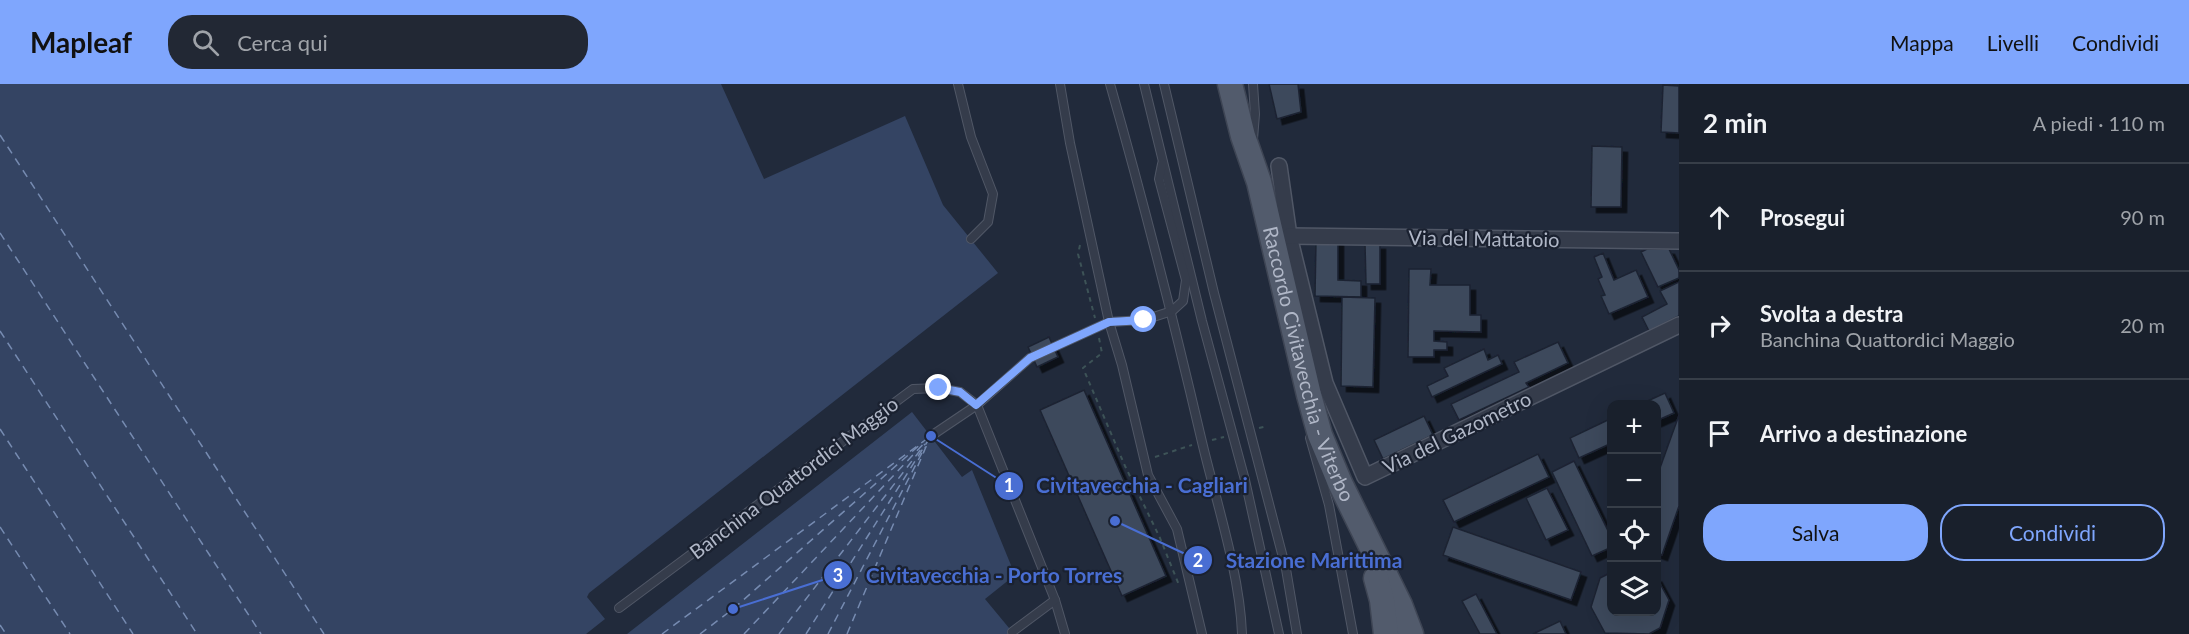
<!DOCTYPE html>
<html lang="it">
<meta charset="utf-8">
<style>
:root{--surface:#19202c;--page:#222834;--text:#f1f3f6;--muted:#9fa3a9;--line:#373e48;--accent:#7fa6fd}
body{margin:0;font-family:Lato,sans-serif;background:var(--page);color:var(--text)}
.controls{position:absolute;right:18px;bottom:18px;display:grid;overflow:hidden;border-radius:12px;box-shadow:0 6px 24px #0002}
.controls button{width:54px;height:54px;display:grid;place-items:center;padding:0;border:0;border-bottom:2px solid var(--line);background:var(--surface);color:var(--text);font:30px sans-serif}
.stop{position:absolute;width:18px;height:18px;margin:-14px;border:4px solid #7fa6fd;border-radius:50%;background:#fff}
.stop.end{background:#7fa6fd;border-color:#fff;box-shadow:0 2px 6px #0008}
.list{margin:0;padding:0;list-style:none}
h2{display:flex;justify-content:space-between;align-items:center;height:78px;margin:0;padding:0 24px;font-size:26px}
h2 small{font-size:20px;font-weight:400;color:var(--muted)}
.list li{display:grid;grid-template-columns:39px 1fr auto;gap:18px;align-items:center;box-sizing:border-box;height:108px;padding:0 24px;border-top:2px solid var(--line)}
.list b{display:block;font-size:22px;white-space:nowrap}
.list p{margin:0;font-size:20px;white-space:nowrap;color:var(--muted)}
.list em{font-size:20px;font-style:normal;color:var(--muted)}
.actions{display:flex;gap:12px;padding:18px 24px}
.actions a{flex:1;padding:14px 0;border:2px solid var(--accent);border-radius:24px;text-align:center;font-size:21px;color:var(--accent)}
.actions .main{background:var(--accent);color:#111}
.icon{flex:none;width:33px;height:33px;fill:none;stroke:currentColor;stroke-width:2;stroke-linecap:round;stroke-linejoin:round}
.map{position:relative;flex:none;width:1679px;height:550px;overflow:hidden}
header{display:flex;align-items:center;gap:36px;box-sizing:border-box;height:84px;padding:0 30px;background:var(--accent);color:#111}
header strong{font-size:28px}
nav{display:flex;gap:33px;margin-inline-start:auto;font-size:21px}
.search{width:420px;height:54px;background:var(--page);display:flex;align-items:center;gap:15px;box-sizing:border-box;padding:0 21px;border-radius:24px;color:var(--muted);font-size:22px}
main{display:flex}
aside{flex:1;background:var(--surface)}
.map>svg:first-child{display:block}
.water{fill:#344463}
.lines{fill:none;stroke-linecap:round;stroke-linejoin:round}
.ferry{stroke:#768bb1;stroke-width:1.5;stroke-dasharray:8 6;stroke-linecap:butt}
.building{fill:#3c485b;stroke:#1c2332;stroke-width:1.5;filter:url(#shadow)}
.lane-casing{stroke:#505766;stroke-width:10}
.street-casing{stroke:#505766;stroke-width:18}
.primary-casing{stroke:#3e4554;stroke-width:27}
.path{stroke:#3d5357;stroke-width:2;stroke-dasharray:4.5 4.5;stroke-linecap:butt}
.lane{stroke:#353c4b;stroke-width:8}
.street{stroke:#353c4b;stroke-width:15}
.primary{stroke:#525b6c;stroke-width:24}
.route{stroke:#7fa6fd;stroke-width:8}
.labels{text-anchor:middle;stroke-width:4.5;stroke-linejoin:round;paint-order:stroke}
.street-label{font-size:20px;fill:#b0b7c7;stroke:#1a2130}
.leader{fill:none;stroke:#496ed3;stroke-width:2}
.callout-dot{fill:#496ed3;stroke:#1a2130;stroke-width:2}
.mark-label{font-size:18px;text-anchor:middle;font-weight:bold;fill:#fff}
.callout-label{font-size:21px;text-anchor:middle;font-weight:bold;fill:#496ed3;stroke:#1a2130;stroke-width:4.5;stroke-linejoin:round;paint-order:stroke}
</style>
<header>
<strong>Mapleaf</strong>
<div class="search"><svg class="icon" aria-label="search" viewBox="0 0 24 24"><circle cx="10" cy="10" r="6"/><path d="M15 15l6 6"/></svg>Cerca qui</div>
<nav><a>Mappa</a><a>Livelli</a><a>Condividi</a></nav>
</header>
<main>
<div class="map">
<svg width="1679" height="550" viewBox="0 0 1679 550">
<defs>
<filter id="shadow"><feDropShadow dx="5.5" dy="5.5" stdDeviation="0" flood-color="#0009"/></filter>
</defs>
<rect width="100%" height="100%" fill="#212a3b"/>
<g class="water">
<polygon points="0,0 721,0 764,95 905,32 943,121 998,189 589,509 587,513 605,535 586,550 0,550"/>
<polygon points="912,328 962,393 972,386 1015,491 985,515 1014,550 627,550"/>
</g>
<g class="lines">
<g class="ferry">
<polyline points="0,51 324,550"/>
<polyline points="0,149 261,550"/>
<polyline points="0,247 197,550"/>
<polyline points="0,345 133,550"/>
<polyline points="0,443 70,550"/>
<polyline points="0,541 6,550"/>
<polyline points="662,550 928,354"/>
<polyline points="700,550 733,525 923,358"/>
<polyline points="744,550 928,355"/>
<polyline points="779,550 925,360"/>
<polyline points="806,550 929,355"/>
<polyline points="828,550 925,363"/>
<polyline points="847,550 928,358"/>
</g>
</g>
<g class="building">
<polygon points="1269,0 1298,0 1301,28 1277,35"/>
<polygon points="1663,1 1679,2 1679,49 1661,48"/>
<polygon points="1592,62 1622,63 1621,123 1591,123"/>
<polygon points="1316,156 1338,156 1338,196 1361,197 1361,213 1315,212"/>
<polygon points="1365,160 1380,160 1380,200 1366,200"/>
<polygon points="1647,165 1669,165 1679,186 1679,194 1658,203 1641,168"/>
<polygon points="1603,169 1614,196 1636,186 1648,213 1609,230 1601,212 1605,211 1598,195 1602,193 1594,173"/>
<polygon points="1409,185 1431,185 1430,201 1470,201 1470,231 1481,231 1481,248 1434,247 1434,257 1447,258 1447,266 1434,266 1434,273 1408,273"/>
<polygon points="1679,198 1679,232 1649,247 1642,233 1667,220 1660,207"/>
<polygon points="1342,213 1375,214 1373,303 1341,302"/>
<polygon points="1049,253 1058,273 1037,283 1028,263"/>
<polygon points="1558,258 1568,279 1526,299 1529,303 1459,336 1451,320 1519,288 1514,278"/>
<polygon points="1484,265 1488,276 1498,271 1502,280 1432,313 1427,302 1448,292 1444,284"/>
<polygon points="1084,306 1166,492 1122,512 1040,326"/>
<polygon points="1665,309 1674,329 1656,337 1656,320 1641,320"/>
<polygon points="1679,331 1679,422 1662,471 1656,469 1656,395"/>
<polygon points="1424,332 1433,351 1383,375 1374,356"/>
<polygon points="1612,334 1612,359 1579,374 1570,354"/>
<polygon points="1538,370 1549,393 1454,438 1443,416"/>
<polygon points="1574,377 1612,455 1612,463 1592,472 1552,388"/>
<polygon points="1547,404 1568,446 1546,456 1526,414"/>
<polygon points="1453,443 1581,488 1571,516 1443,471"/>
<polygon points="1612,488 1612,528 1656,528 1656,492 1669,516 1660,544 1649,550 1605,549 1591,523 1600,494"/>
<polygon points="1476,510 1497,550 1480,550 1462,517"/>
<polygon points="1560,537 1566,550 1533,550"/>
</g>
<g class="lines">
<defs>
<g id="lane">
<polyline points="958,0 971,53 993,110 988,138 971,155"/>
<polyline points="1060,0 1070,59 1109,238 1122,281 1148,391 1177,445 1202,550"/>
<path d="M1110,0C1144,119 1174,238 1202,358C1216,417 1240,490 1242,550"/>
<polyline points="1144,0 1202,237 1245,396 1279,550"/>
<polyline points="1164,0 1214,209 1286,485 1297,550"/>
<polyline points="1253,0 1255,30 1253,55"/>
<polyline points="931,352 977,321 1030,274 1109,238 1144,236 1172,227 1183,217 1186,196 1159,95 1162,80"/>
<polyline points="1310,354 1329,421 1353,550"/>
<polyline points="619,524 913,305 939,304 960,308 977,321 1055,516 1065,550"/>
<polyline points="1012,548 1055,516"/>
</g>
<g id="street">
<polyline points="1279,82 1289,152 1325,299 1365,393 1679,241"/>
<polyline points="1289,152 1679,157"/>
</g>
<g id="primary">
<path id="s1" d="M1230,0L1243,52L1259,98L1309,311L1320,351L1340,399L1400,521L1411,550"/>
<polyline points="1376,494 1382,516 1386,550"/>
</g>
</defs>
<use href="#lane" class="lane-casing"/>
<use href="#street" class="street-casing"/>
<use href="#primary" class="primary-casing"/>
<g class="path">
<polyline points="1080,161 1078,170 1095,234"/>
<polyline points="1099,254 1102,269 1083,284 1125,382 1160,454 1179,501"/>
<polyline points="1259,344 1267,342"/>
<polyline points="1212,356 1224,353"/>
<polyline points="1155,373 1192,361"/>
</g>
<use href="#lane" class="lane"/>
<use href="#street" class="street"/>
<use href="#primary" class="primary"/>
</g>
<g class="lines">
<polyline class="route" points="939,304 960,308 976,321 1030,274 1109,238 1144,236"/>
</g>
<g class="labels">
<g class="street-label">
<text transform="translate(1484 155) rotate(1)" y="7">Via del Mattatoio</text>
<text dy="7" stroke="none"><textPath href="#s1" startOffset="291">Raccordo Civitavecchia - Viterbo</textPath></text>
<text transform="translate(1457 349) rotate(-26)" y="7">Via del Gazometro</text>
<text transform="translate(794 394) rotate(-37)" y="7">Banchina Quattordici Maggio</text>
</g>
</g>
<path class="leader" d="M931 352L1009 402M1115 437L1198 476M733 525L838 491"/>
<g class="callout-dot">
<circle cx="931" cy="352" r="6"/>
<circle cx="1115" cy="437" r="6"/>
<circle cx="733" cy="525" r="6"/>
<circle cx="1009" cy="402" r="15"/>
<circle cx="1198" cy="476" r="15"/>
<circle cx="838" cy="491" r="15"/>
</g>
<g class="mark-label">
<text x="1009" y="408">1</text>
<text x="1198" y="483">2</text>
<text x="838" y="498">3</text>
</g>
<g class="callout-label">
<text x="1142" y="409">Civitavecchia - Cagliari</text>
<text x="1314" y="484">Stazione Marittima</text>
<text x="994" y="499">Civitavecchia - Porto Torres</text>
</g>
</svg>
<div class="controls">
<button>+</button>
<button>−</button>
<button><svg class="icon" aria-label="locate" viewBox="0 0 24 24"><circle cx="12" cy="12" r="6"/><path d="M12 2v4M12 18v4M2 12h4M18 12h4"/></svg></button>
<button><svg class="icon" aria-label="layers" viewBox="0 0 24 24"><path d="M12 4l9 5-9 5-9-5zM3 14l9 5 9-5"/></svg></button>
</div>
<div class="stop" style="left:1144px;top:236px"></div>
<div class="stop end" style="left:939px;top:304px"></div>
</div>
<aside>
<h2>2 min<small>A piedi · 110 m</small></h2>
<ul class="list">
<li><svg class="icon" aria-label="ahead" viewBox="0 0 24 24"><path d="M12 20V5M6 11l6-6 6 6"/></svg><div><b>Prosegui</b></div><em>90 m</em></li>
<li><svg class="icon" aria-label="right" viewBox="0 0 24 24"><path d="M7 20v-9h11M14 6l5 5-5 5"/></svg><div><b>Svolta a destra</b><p>Banchina Quattordici Maggio</p></div><em>20 m</em></li>
<li><svg class="icon" aria-label="arrive" viewBox="0 0 24 24"><path d="M6 21V4h12l-3 4 3 4H6"/></svg><div><b>Arrivo a destinazione</b></div></li>
</ul>
<div class="actions"><a class="main">Salva</a><a>Condividi</a></div>
</aside>
</main>
